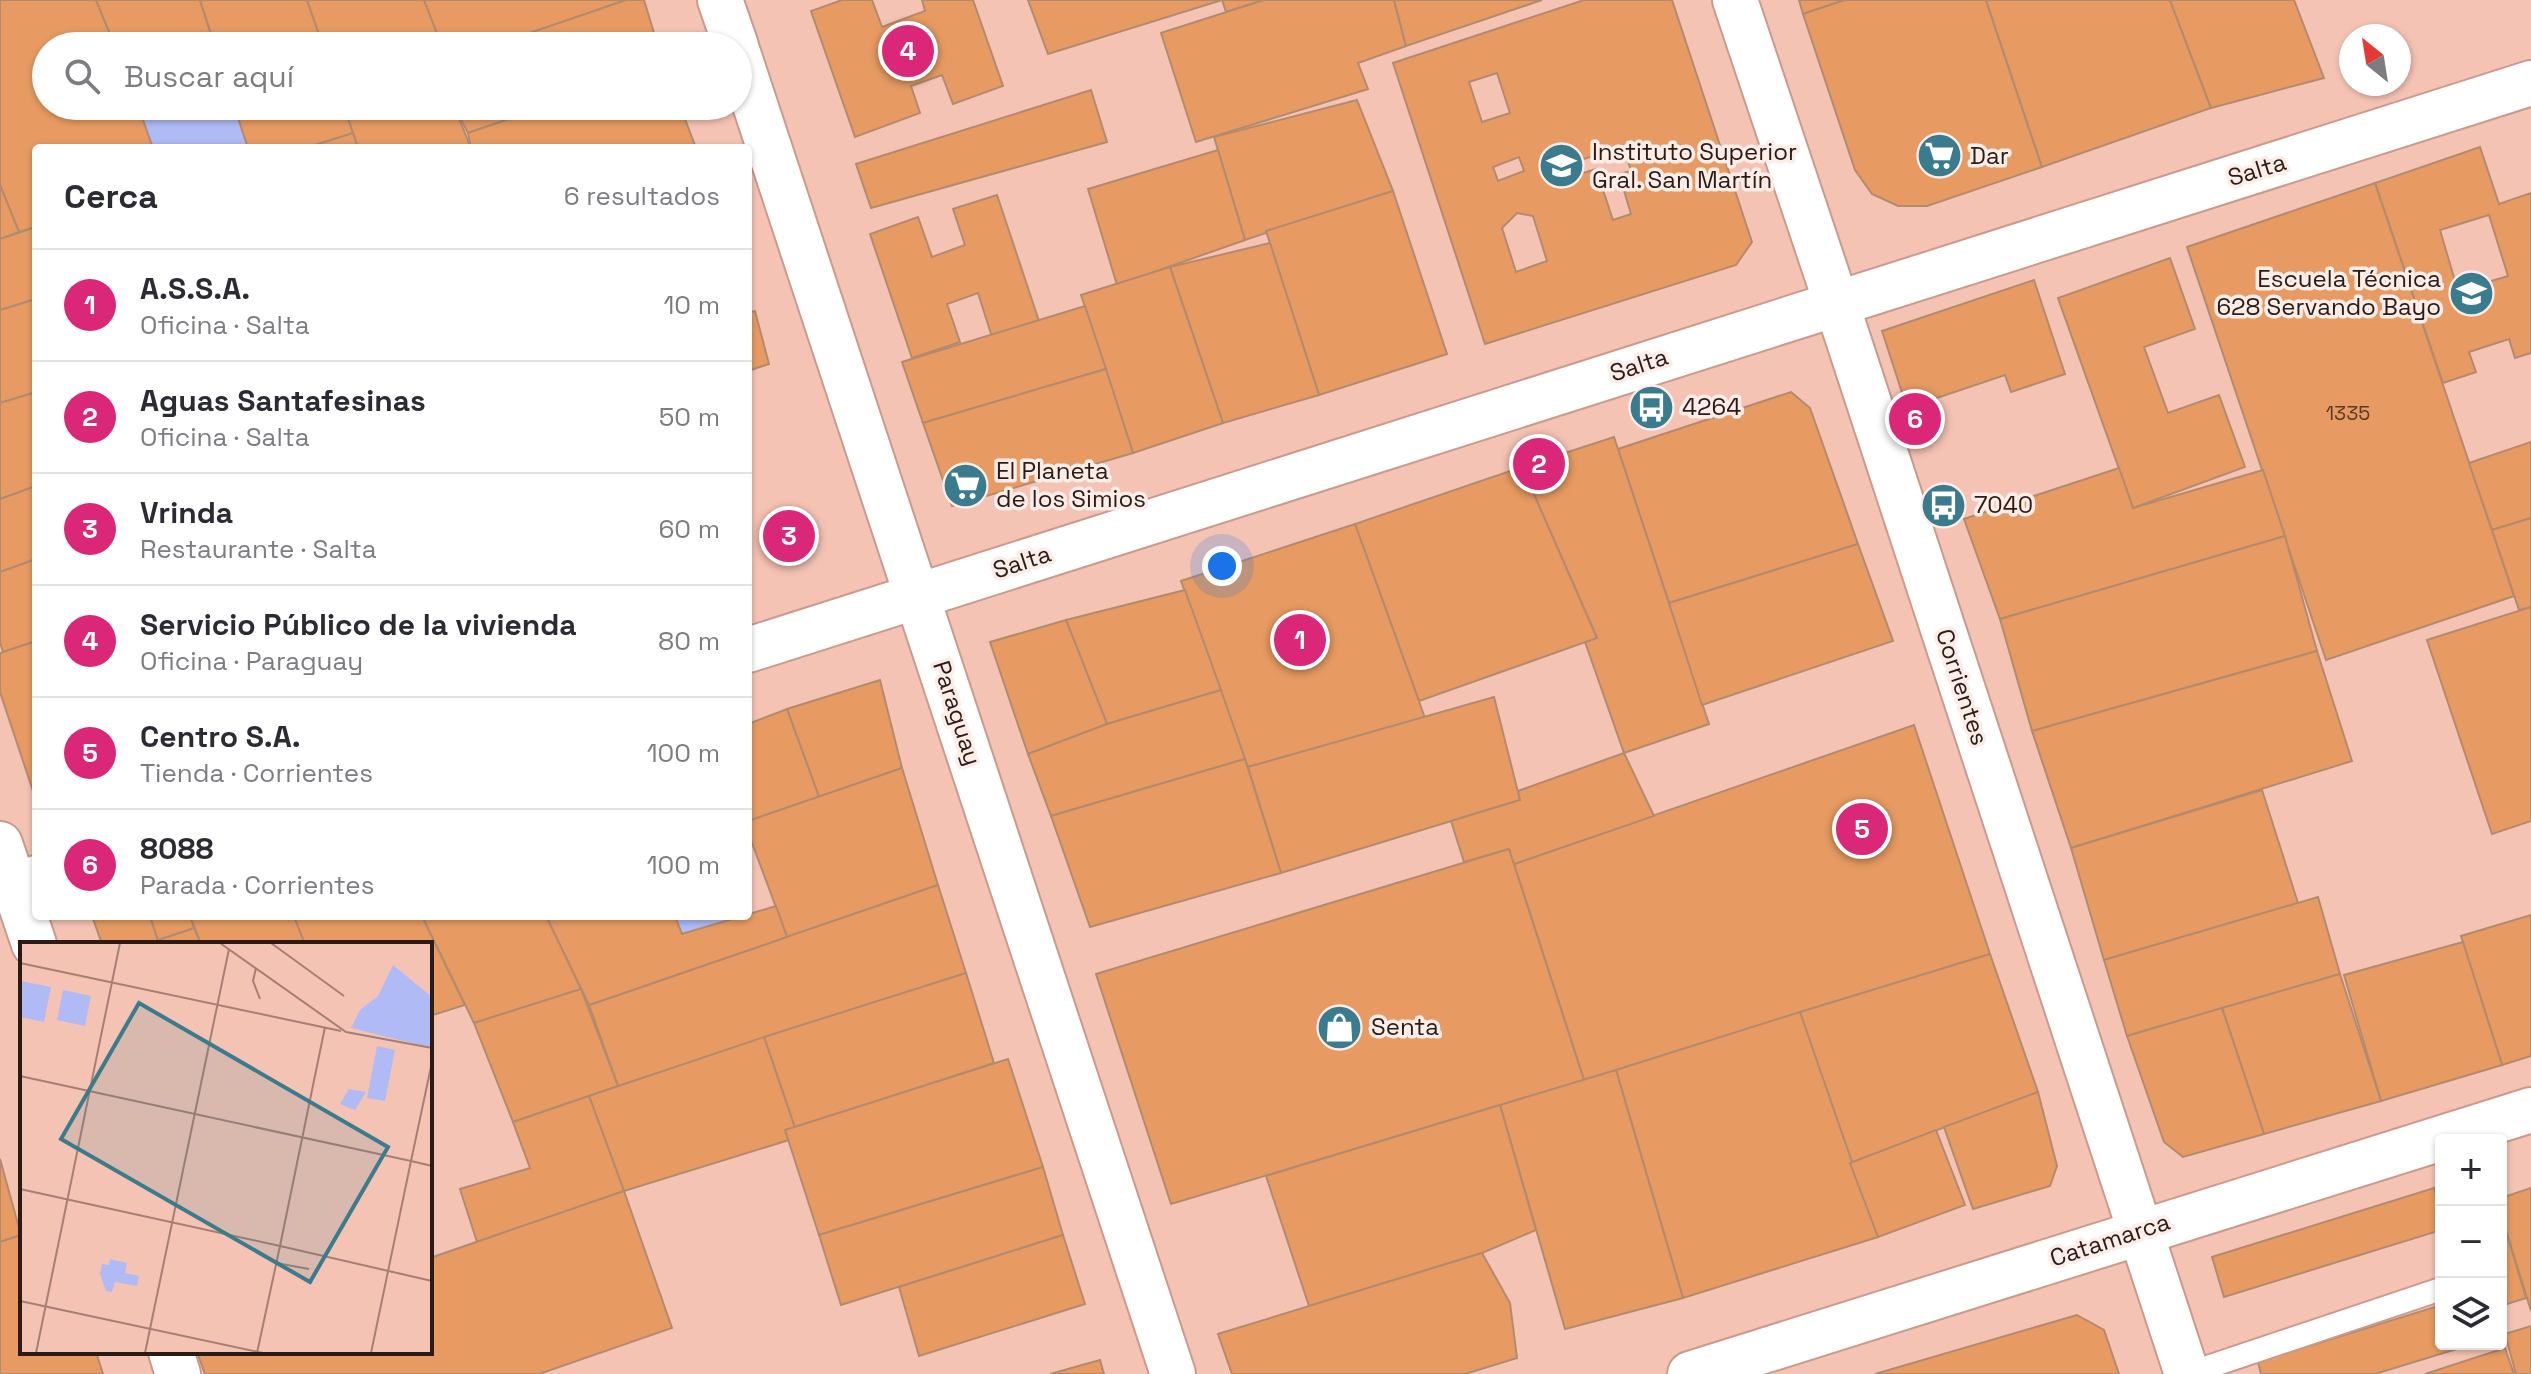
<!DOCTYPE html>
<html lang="es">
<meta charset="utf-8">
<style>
:root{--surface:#fff;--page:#f7f7f7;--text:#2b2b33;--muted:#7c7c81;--line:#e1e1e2;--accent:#db2777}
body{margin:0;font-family:"Space Grotesk",sans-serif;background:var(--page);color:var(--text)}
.controls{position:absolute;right:24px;bottom:24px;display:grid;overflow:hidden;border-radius:8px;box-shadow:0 2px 6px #0004}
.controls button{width:72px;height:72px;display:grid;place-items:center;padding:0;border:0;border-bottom:2px solid var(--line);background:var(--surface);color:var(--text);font:40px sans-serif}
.compass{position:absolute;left:2339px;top:24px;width:72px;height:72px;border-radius:50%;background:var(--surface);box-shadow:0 2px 6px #0004;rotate:330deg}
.you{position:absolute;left:1222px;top:566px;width:28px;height:28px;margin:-20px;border:6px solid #fff;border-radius:50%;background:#1a73e8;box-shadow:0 0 0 12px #1a73e833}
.badge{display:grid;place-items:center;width:52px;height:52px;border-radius:50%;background:var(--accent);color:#fff;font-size:26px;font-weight:700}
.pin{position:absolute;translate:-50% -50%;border:4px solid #fff;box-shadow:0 2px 8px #0006}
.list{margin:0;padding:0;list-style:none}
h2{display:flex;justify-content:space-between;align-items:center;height:104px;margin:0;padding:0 32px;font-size:34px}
h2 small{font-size:26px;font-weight:400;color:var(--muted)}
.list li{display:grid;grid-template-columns:52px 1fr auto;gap:24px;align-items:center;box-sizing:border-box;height:112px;padding:0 32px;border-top:2px solid var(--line)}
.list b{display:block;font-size:30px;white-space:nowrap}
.list p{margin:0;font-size:26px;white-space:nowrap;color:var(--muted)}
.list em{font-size:26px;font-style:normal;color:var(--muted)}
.icon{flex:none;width:44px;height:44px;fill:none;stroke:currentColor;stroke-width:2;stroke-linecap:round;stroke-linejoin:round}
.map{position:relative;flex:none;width:2531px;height:1374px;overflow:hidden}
.search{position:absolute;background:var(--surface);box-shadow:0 2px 6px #0004;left:32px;top:32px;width:720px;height:88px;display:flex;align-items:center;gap:20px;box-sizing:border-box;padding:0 28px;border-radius:44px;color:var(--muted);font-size:30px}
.panel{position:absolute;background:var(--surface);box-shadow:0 2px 6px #0004;left:32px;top:144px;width:720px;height:776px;border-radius:8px}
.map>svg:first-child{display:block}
.green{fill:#b0baf5}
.building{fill:#e79b62;stroke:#b28b6f;stroke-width:2;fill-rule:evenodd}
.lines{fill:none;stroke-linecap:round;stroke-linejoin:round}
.lane-casing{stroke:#cb9a8c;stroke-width:26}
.street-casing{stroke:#cb9a8c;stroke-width:48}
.secondary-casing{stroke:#cb9a8c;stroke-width:48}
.lane{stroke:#fff;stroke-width:22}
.street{stroke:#fff;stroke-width:44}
.secondary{stroke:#fff;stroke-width:44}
.labels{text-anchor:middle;stroke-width:7;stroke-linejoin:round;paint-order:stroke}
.number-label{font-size:20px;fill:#5b3a28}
.poi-label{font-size:24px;fill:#2c1a15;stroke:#fdede8;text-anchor:start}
.street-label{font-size:24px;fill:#2c1a15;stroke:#fdede8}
.inset-road{fill:none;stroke:#a57f74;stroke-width:2}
.view{fill:#3a7c8d;fill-opacity:0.15;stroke:#3a7c8d;stroke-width:4}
.inset-edge{fill:none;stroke:#2c1a15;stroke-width:4}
</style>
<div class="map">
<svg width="2531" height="1374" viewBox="0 0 2531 1374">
<rect width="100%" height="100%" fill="#f5c3b4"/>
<g class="green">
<polygon points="138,106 234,106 248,148 153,148"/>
<polygon points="675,916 744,916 682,934"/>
</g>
<g class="building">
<polygon points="0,0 96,0 115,46 46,46 46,106 138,106 153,148 36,148 36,227 19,232 0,185"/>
<polygon points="96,0 200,0 212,38 190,46 115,46"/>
<polygon points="200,0 307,0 323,46 215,46"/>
<polygon points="307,0 424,0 442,46 323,46"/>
<polygon points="424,0 626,0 492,46 442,46"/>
<polygon points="626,0 644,0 658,46 492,46"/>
<polygon points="842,0 872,0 882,27 925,11 922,0 973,0 1003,86 953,104 942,75 911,86 920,113 855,137 811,11"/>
<polygon points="1028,0 1222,0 1048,54"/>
<polygon points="1222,0 1264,0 1226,12"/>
<polygon points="1264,0 1394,0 1406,46 1358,63 1368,89 1196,142 1161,33"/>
<polygon points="1394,0 1542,0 1406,46"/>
<path d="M1584,0H1672L1752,242L1736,265L1485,344L1393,63ZM1497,73L1510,113L1482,122L1469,82ZM1624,147L1631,171L1619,174L1631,214L1613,220L1596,169L1574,176L1570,163ZM1519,157L1524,171L1498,181L1493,167ZM1517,213L1533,216L1547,261L1516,272L1502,228Z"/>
<polygon points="1799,0 1845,0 1803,14"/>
<polygon points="1845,0 1986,0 2042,167 1927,206 1898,206 1872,194 1855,170 1803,14"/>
<polygon points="1986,0 2170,0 2211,108 2042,167"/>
<polygon points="2170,0 2294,0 2324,78 2211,108"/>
<polygon points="1091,90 1107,142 871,208 856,164"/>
<polygon points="1357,100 1393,191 1245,240 1214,137"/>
<polygon points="234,106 344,106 353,133 306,148 248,148"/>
<polygon points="344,106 454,106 471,148 358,148"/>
<polygon points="454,106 547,106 468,133"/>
<polygon points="547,106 680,106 696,148 471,148 468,133"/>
<polygon points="353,133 358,148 306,148"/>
<path d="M2480,147L2499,204L2531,193V353L2515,358L2509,339L2469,352L2476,372L2443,383L2375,183ZM2489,215L2508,276L2458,291L2440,230Z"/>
<polygon points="1218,150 1245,240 1117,285 1088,189"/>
<polygon points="2375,183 2514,596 2326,660 2187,247"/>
<polygon points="0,185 19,232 0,239"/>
<polygon points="1393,191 1447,354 1319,395 1266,231"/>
<polygon points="997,195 1039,321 992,337 978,293 947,304 960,342 912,358 870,234 918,217 932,257 965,245 953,209"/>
<polygon points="36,227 36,299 0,310 0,239"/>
<polygon points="1270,243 1319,395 1223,423 1170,267"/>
<polygon points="2170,258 2195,329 2144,347 2168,413 2219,395 2245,467 2133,508 2058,298"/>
<polygon points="1170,267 1223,423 1133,453 1081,295"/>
<polygon points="2034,280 2065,374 2011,392 2005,375 1907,408 1882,331"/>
<polygon points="36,299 36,392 0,403 0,310"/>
<polygon points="1085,306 1106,369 923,423 902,362"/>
<polygon points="755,311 769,364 748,371 748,313"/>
<polygon points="1106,369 1133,453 952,506 923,423"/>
<polygon points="36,392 36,486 0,499 0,403"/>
<polygon points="1791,392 1810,408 1858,544 1669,603 1618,449"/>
<polygon points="1614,437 1709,724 1624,753 1585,642 1597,638 1522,467"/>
<polygon points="2531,442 2531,518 2492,530 2469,463"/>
<polygon points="1522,467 1597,638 1419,701 1355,524"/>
<polygon points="2119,468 2133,508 2263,470 2285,536 2000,619 1964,519"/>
<polygon points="36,486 36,559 0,572 0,499"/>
<polygon points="2531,518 2531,607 2519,610 2492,530"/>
<polygon points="1355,524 1425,718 1248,767 1181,581"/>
<polygon points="2285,536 2317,651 2032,731 2000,619"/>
<polygon points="1858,544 1893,641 1702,705 1669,603"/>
<polygon points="36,559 36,641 3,652 0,642 0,572"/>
<polygon points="1185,590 1221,690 1107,724 1066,620"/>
<polygon points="2531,607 2531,821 2492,834 2427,640"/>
<polygon points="1066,620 1107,724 1028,754 990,642"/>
<polygon points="36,641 36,800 0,692 0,653"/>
<polygon points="2317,651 2352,761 2071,848 2032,731"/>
<polygon points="880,680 902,768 819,797 787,709"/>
<polygon points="1221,690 1245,759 1051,816 1028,754 1107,724"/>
<polygon points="1494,697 1520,800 1281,873 1248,767"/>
<polygon points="787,709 819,797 748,821 748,724"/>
<polygon points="1914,725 1990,954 1584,1080 1514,864"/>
<polygon points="1624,753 1654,816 1514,864 1509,849 1464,862 1451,821 1520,800 1518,791"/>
<polygon points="1245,759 1281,873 1090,927 1051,816"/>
<polygon points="902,768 938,885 787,937 748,832 748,821"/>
<polygon points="2262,790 2298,903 2104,960 2071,848"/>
<polygon points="1509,849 1584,1080 1171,1204 1096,974"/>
<polygon points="938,885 966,973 618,1086 589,1005"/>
<polygon points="2318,897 2340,974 2127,1036 2104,960"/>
<polygon points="776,906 787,937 589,1005 546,916 675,916 682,934"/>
<polygon points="2531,915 2531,1056 2502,1065 2461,936"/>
<polygon points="92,916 150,916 158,940 194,928 201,944 102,944"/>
<polygon points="150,916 190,916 194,928 158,940"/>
<polygon points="190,916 294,916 305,944 201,944"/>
<polygon points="294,916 422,916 465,1005 430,1016 430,944 305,944"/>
<polygon points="422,916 546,916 581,989 474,1023"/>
<polygon points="2463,942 2502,1065 2381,1101 2344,975"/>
<polygon points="1990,954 2038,1092 1850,1163 1800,1012"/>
<polygon points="966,973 994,1063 795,1128 764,1037"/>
<polygon points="2340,974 2381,1101 2264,1134 2222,1008"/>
<polygon points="581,989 618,1086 513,1122 474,1023"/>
<polygon points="2222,1008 2264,1134 2183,1157 2164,1142 2127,1036"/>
<polygon points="1800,1012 1878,1237 1683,1298 1616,1070"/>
<polygon points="764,1037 795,1128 785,1130 789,1140 624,1191 589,1096"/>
<polygon points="1008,1059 1043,1167 819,1235 785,1130"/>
<polygon points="1616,1070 1683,1298 1565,1329 1500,1105"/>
<polygon points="2038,1092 2057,1166 2050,1186 1973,1209 1944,1127"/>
<polygon points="589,1096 624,1191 477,1242 460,1189 530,1168 513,1122"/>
<polygon points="1500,1105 1536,1230 1482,1253 1309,1306 1266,1176"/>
<polygon points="1936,1130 1965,1205 1878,1237 1850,1163"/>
<polygon points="0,1159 21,1235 0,1242"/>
<polygon points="1043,1167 1063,1235 841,1305 819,1235"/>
<polygon points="2434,1188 2441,1213 2441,1230 2224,1297 2212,1257"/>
<polygon points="2531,1188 2531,1311 2501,1214 2501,1198"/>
<polygon points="624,1191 672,1328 539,1374 205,1374 197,1352 430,1352 430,1258"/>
<polygon points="2501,1214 2526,1298 2501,1306"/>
<polygon points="21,1235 22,1352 96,1352 103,1374 0,1374 0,1242"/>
<polygon points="1063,1235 1085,1304 919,1356 899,1287"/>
<polygon points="1482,1253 1510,1303 1517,1358 1465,1374 1232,1374 1218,1334"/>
<polygon points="2441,1305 2441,1344 2473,1344 2375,1374 2261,1374 2258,1362"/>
<polygon points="2077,1315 2104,1330 2119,1374 1875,1374"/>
<polygon points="2531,1326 2531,1374 2516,1374 2505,1334"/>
<polygon points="2505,1348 2514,1374 2425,1374"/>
<polygon points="1100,1360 1104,1374 1050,1374"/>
</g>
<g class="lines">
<defs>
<polyline id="lane" points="2187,1374 2441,1289"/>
<g id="street">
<polyline points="720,0 736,46"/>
<polyline points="1735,0 1836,302"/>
<polyline points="738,53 1173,1374"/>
<polyline points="0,844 34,944"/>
<polyline points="171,1352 178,1374"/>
</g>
<g id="secondary">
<polyline points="1836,302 2187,1374"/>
<polyline points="748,650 2531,83"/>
<polyline points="0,890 36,878"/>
<polyline points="1690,1374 2531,1110"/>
</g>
</defs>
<use href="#lane" class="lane-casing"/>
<use href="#street" class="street-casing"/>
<use href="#secondary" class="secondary-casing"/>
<use href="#lane" class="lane"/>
<use href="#street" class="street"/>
<use href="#secondary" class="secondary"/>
</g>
<defs>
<symbol id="supermarket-disc" viewBox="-11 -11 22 22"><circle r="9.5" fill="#3a7c8d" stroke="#fdede8"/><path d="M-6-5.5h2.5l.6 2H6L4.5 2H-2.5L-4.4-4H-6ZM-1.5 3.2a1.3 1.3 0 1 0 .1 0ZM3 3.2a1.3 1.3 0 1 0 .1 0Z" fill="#fff"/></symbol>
<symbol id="school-disc" viewBox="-11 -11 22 22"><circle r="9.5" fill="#3a7c8d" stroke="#fdede8"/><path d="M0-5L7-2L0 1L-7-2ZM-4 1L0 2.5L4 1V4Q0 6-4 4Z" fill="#fff"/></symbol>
<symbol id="bus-disc" viewBox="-11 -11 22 22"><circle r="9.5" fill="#3a7c8d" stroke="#fdede8"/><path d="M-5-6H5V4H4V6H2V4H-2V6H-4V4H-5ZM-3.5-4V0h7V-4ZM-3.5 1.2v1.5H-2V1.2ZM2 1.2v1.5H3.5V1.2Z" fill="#fff"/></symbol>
<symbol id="shop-disc" viewBox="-11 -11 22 22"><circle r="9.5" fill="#3a7c8d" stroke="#fdede8"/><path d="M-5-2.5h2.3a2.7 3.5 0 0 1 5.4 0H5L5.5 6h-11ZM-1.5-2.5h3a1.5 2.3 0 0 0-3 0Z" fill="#fff"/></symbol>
</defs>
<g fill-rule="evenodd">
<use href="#supermarket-disc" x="1914" y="130" width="51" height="51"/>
<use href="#school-disc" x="1536" y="140" width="51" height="51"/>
<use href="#school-disc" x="2446" y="268" width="51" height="51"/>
<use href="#bus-disc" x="1626" y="382" width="51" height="51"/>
<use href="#supermarket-disc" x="940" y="460" width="51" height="51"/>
<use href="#bus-disc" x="1918" y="480" width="51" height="51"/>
<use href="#shop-disc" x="1314" y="1002" width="51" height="51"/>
</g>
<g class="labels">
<g class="number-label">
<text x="2348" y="420">1335</text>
</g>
<g class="poi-label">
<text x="1592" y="160">Instituto Superior<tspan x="1592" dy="28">Gral. San Martín</tspan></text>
<text x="1970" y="164">Dar</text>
<text x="2441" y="287" text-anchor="end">Escuela Técnica<tspan x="2441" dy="28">628 Servando Bayo</tspan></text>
<text x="1682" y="415">4264</text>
<text x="996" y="479">El Planeta<tspan x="996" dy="28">de los Simios</tspan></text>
<text x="1974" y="513">7040</text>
<text x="1371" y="1035">Senta</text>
</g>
<g class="street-label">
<text transform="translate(2257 170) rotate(-17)" y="8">Salta</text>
<text transform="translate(1639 365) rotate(-18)" y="8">Salta</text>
<text transform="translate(1022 562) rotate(-18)" y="8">Salta</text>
<text transform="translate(1962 687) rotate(72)" y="8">Corrientes</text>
<text transform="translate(957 713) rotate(72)" y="8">Paraguay</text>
<text transform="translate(2110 1240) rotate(-18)" y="8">Catamarca</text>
</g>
</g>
<g transform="translate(20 942)">
<rect width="412" height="412" fill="#f5c3b4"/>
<path d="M373,23L412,55V106L331,86L340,68L358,54ZM0,39L31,45L24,80L0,75ZM43,48L71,54L65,84L37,78ZM357,104L375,108L365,159L347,156ZM329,147L346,150L335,168L320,162ZM90,317L107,321L105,331L119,334L117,344L95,340L92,350L86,349L80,332L82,322L89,323Z" fill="#b0baf5"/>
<path class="inset-road" d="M200,1L326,90L412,106M251,1L324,54M0,21L321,89M236,26L233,39L240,57M305,85L260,304L412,339M412,120L391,219L412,224M0,134L391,219L351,411M0,247L260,304L237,411M256,321L289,327M0,359L243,411M16,411L100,1M125,411L209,7"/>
<path class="view" d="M119,61L368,205L290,340L41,197Z"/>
<rect width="412" height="412" class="inset-edge"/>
</g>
</svg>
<div class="controls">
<button>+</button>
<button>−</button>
<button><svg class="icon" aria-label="layers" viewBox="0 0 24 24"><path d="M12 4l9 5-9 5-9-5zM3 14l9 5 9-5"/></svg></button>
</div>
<svg class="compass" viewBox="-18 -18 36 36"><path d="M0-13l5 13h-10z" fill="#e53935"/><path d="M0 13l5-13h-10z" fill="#7c7c81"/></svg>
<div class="you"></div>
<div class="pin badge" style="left:1300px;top:640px">1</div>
<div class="pin badge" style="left:1539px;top:464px">2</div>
<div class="pin badge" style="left:789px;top:536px">3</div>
<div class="pin badge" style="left:908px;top:51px">4</div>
<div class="pin badge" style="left:1862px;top:829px">5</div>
<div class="pin badge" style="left:1915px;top:419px">6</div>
<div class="search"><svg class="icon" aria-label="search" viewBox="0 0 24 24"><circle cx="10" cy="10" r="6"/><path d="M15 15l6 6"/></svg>Buscar aquí</div>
<section class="panel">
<h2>Cerca<small>6 resultados</small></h2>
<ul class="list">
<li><span class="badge">1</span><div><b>A.S.S.A.</b><p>Oficina · Salta</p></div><em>10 m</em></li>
<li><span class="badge">2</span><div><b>Aguas Santafesinas</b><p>Oficina · Salta</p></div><em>50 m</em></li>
<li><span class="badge">3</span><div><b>Vrinda</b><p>Restaurante · Salta</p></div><em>60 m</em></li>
<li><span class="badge">4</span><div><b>Servicio Público de la vivienda</b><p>Oficina · Paraguay</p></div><em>80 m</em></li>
<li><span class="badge">5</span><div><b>Centro S.A.</b><p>Tienda · Corrientes</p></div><em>100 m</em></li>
<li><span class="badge">6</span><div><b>8088</b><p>Parada · Corrientes</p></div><em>100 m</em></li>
</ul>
</section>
</div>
